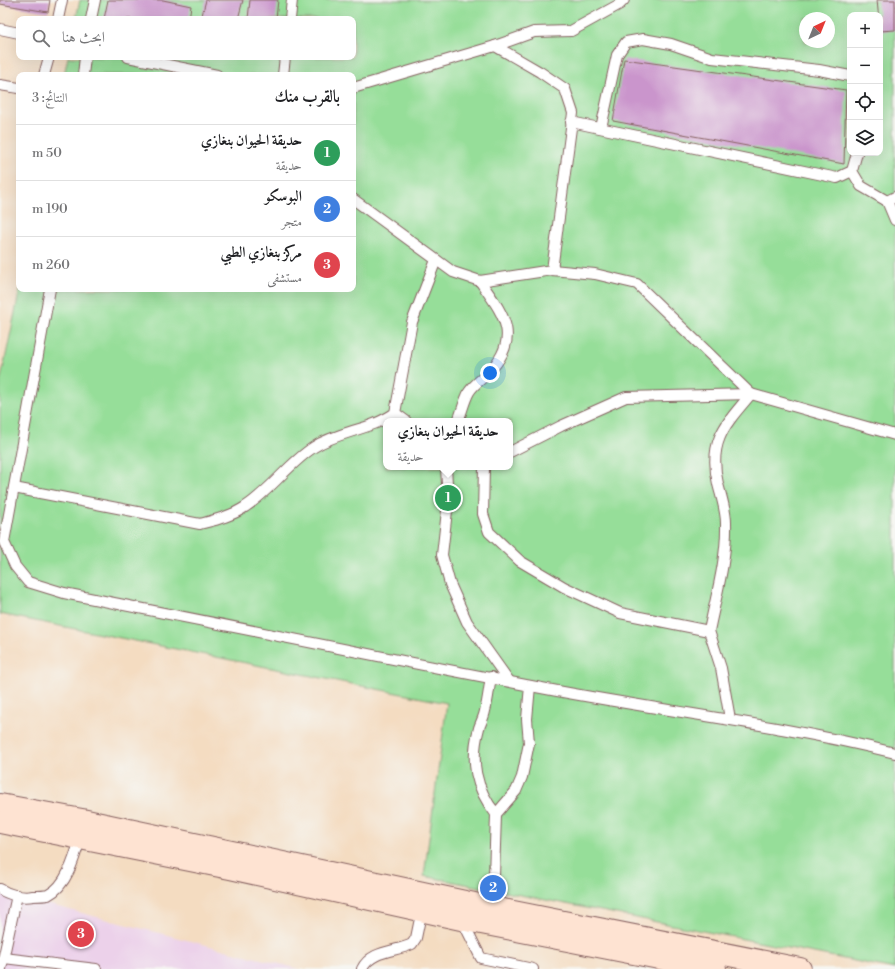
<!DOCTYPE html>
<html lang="ar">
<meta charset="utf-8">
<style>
:root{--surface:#fff;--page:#f6f6f6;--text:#202124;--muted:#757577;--line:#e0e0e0;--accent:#b5179e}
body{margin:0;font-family:"Libre Bodoni",Amiri,serif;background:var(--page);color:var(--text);direction:rtl}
.controls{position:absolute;right:12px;top:12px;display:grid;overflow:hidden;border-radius:8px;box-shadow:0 4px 16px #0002}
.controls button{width:36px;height:36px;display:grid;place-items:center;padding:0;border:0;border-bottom:1px solid var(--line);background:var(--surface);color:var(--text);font:20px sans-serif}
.compass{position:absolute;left:799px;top:12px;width:36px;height:36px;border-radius:50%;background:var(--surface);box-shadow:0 4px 16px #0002;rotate:43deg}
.you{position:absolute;left:490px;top:373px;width:14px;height:14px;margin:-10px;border:3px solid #fff;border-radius:50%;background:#1a73e8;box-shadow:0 0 0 6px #1a73e833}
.badge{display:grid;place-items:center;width:26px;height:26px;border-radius:50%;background:var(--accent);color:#fff;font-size:13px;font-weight:700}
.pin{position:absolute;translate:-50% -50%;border:2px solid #fff;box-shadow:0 1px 4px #0006}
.popup{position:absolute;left:383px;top:418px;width:130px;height:52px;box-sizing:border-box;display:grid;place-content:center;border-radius:8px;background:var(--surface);filter:drop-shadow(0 1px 3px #0005);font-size:13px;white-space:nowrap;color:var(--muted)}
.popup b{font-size:15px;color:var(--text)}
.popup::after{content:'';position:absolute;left:50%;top:100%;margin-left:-8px;border:8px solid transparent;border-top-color:var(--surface)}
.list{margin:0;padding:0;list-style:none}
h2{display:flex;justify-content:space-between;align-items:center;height:52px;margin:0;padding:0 16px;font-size:17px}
h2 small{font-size:13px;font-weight:400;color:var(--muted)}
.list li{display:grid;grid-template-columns:26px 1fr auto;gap:12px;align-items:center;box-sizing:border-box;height:56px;padding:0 16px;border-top:1px solid var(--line)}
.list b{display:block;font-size:15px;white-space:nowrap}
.list p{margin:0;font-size:13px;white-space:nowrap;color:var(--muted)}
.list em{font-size:13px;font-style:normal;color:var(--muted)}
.icon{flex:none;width:22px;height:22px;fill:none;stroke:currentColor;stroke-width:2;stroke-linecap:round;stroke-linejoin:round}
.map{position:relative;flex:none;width:895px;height:969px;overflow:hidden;direction:ltr}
.search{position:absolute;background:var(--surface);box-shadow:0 4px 16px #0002;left:16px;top:16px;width:340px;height:44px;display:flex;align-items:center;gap:10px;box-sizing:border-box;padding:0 14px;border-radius:8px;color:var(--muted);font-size:15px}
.panel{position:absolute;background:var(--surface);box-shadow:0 4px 16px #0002;left:16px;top:72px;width:340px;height:220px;border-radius:8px;direction:rtl}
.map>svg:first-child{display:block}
.built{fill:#ecd1ea}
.green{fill:#96de99;stroke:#707e62;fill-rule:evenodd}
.building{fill:#ca95cc}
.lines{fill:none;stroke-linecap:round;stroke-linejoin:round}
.lane-casing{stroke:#866160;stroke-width:12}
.secondary-casing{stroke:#866160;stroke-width:24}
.lane{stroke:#fff;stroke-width:10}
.secondary{stroke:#fee3d2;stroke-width:22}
</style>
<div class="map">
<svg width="895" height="969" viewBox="0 0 895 969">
<rect width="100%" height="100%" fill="#f6f6f2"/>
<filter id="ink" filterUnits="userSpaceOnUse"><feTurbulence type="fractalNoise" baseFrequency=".025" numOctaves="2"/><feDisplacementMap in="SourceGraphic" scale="8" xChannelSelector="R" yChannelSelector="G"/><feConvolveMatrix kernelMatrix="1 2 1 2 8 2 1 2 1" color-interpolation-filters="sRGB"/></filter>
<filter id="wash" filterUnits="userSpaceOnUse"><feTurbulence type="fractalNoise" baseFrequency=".012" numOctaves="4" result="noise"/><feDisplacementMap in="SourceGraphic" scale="16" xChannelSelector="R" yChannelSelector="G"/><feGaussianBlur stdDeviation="0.9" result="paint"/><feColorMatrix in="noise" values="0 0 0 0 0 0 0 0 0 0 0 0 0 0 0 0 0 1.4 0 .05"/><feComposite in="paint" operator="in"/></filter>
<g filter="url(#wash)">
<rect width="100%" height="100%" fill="#f4dcc1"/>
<polygon class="built" points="0,893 27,899 299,969 0,969"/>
<path class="green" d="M80,0H895V969L424,876L447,703L0,614V383L20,289H353V75H64L68,57H353V19H76ZM850,15H880V153H850ZM805,18H829V42H805ZM386,421H510V467H386Z"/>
<g id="blocks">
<g class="building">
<polygon points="0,0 50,0 48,12 0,4"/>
<polygon points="108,0 163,0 191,6 189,19 104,19"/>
<polygon points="206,0 243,0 238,19 201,19"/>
<polygon points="250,0 278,0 276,19 248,19"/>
<polygon points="877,0 895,0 895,30 880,31"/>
<polygon points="624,59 846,90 844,164 613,121"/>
</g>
</g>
</g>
<g filter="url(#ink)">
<use href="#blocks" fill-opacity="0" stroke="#866160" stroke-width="1"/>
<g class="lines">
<defs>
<g id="lane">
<polyline points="58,19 62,0"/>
<polyline points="91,19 95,0"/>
<polyline points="290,19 292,0"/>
<polyline points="0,29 19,33"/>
<polyline points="495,46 534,32 571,31 620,4 624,0"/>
<polyline points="128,57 217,75"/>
<polyline points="44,75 49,57"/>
<polyline points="83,75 85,57"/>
<polyline points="283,75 285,57"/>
<polyline points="0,85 19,88"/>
<polyline points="353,88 495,46 540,72 565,89 573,113 552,270 480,281 453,272 353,199"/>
<polyline points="571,122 837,178 852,171 857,153"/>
<polyline points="601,128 617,55 626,42 643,39 671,44 712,58 819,70 850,76"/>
<polyline points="852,171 861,186 887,201"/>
<polyline points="895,197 887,201 895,220"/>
<path d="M50,289L4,542L15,566L28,582L64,593C219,624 375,656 531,686C652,710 775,723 895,753"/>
<polyline points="395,413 406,421"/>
<path d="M458,421C462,412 464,401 469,392C474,384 482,379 488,373C523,337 503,314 480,281"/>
<polyline points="510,452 561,426 626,397 751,394 895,435"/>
<polyline points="446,467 448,502 442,555 450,584 467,622 509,681"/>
<path d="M484,467L483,514L489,532L520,561L564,587L620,613L709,631C716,596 727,559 726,523C726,510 721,496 718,484C708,441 725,425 751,394L637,284L595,274L552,270"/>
<path d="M14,488L200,524C215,520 232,516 245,507C271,490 289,463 314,447C339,431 371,430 395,413L412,322L436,260"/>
<polyline points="709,631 721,668 730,719"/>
<path d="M491,677C489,688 488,700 485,711C484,717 481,722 479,728C470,761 475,788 496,814"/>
<path d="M0,889C9,895 22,898 33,896C37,896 44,896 48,895C67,886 75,856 80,839"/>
<polyline points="493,908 496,814 516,791 522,777 529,743 527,719 530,686"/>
<polyline points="462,920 481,958 533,969"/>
<polyline points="4,958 96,969"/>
<polyline points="1,969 17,895"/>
<path d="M362,969C371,950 396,952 412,944L416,938L422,909"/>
</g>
<g id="secondary">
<polyline points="0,805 82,820 493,908 800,969"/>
<polyline points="0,822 230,868 461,919 715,969"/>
</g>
</defs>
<use href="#lane" class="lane-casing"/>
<use href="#secondary" class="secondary-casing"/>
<use href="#lane" class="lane"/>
<use href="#secondary" class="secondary"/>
</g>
</g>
</svg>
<div class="controls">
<button>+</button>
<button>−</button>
<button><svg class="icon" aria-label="locate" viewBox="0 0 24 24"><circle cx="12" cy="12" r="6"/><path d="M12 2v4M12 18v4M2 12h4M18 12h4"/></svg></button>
<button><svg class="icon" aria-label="layers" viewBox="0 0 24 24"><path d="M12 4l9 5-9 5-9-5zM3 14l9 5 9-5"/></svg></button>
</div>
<svg class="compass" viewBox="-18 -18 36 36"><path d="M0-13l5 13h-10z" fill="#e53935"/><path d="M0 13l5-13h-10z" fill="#757577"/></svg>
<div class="you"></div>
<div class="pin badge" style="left:448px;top:498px;background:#2e9e5b">1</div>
<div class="popup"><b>حديقة الحيوان بنغازي</b>حديقة</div>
<div class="pin badge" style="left:493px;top:888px;background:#3f7fe0">2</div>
<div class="pin badge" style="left:81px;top:934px;background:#e0444e">3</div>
<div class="search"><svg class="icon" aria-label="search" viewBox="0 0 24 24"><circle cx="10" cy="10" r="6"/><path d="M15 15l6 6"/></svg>ابحث هنا</div>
<section class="panel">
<h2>بالقرب منك<small>النتائج: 3</small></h2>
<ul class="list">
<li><span class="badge" style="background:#2e9e5b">1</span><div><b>حديقة الحيوان بنغازي</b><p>حديقة</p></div><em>50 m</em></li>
<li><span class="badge" style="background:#3f7fe0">2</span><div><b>البوسكو</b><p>متجر</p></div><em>190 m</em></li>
<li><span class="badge" style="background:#e0444e">3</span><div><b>مركز بنغازي الطبي</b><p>مستشفى</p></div><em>260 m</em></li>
</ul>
</section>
</div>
